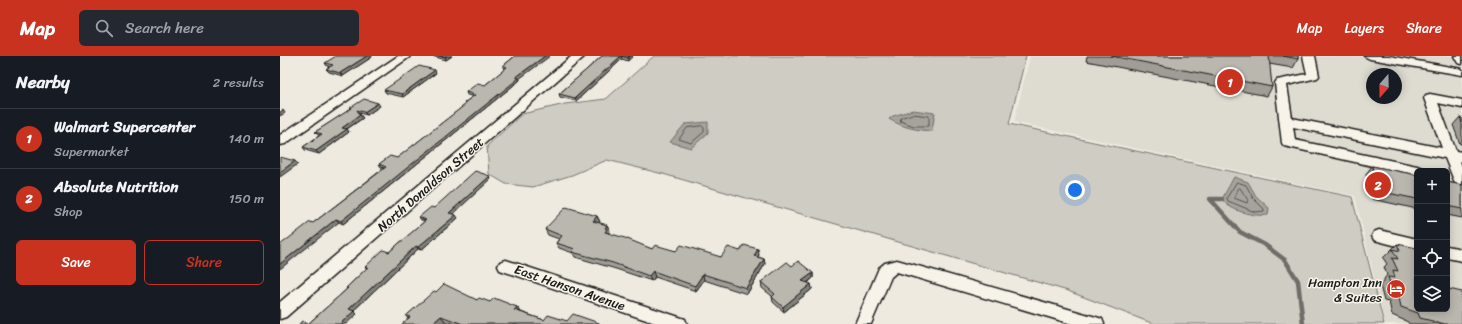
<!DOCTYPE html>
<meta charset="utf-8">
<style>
:root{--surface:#171b24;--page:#242831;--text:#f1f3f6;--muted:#9ea1a6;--line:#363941;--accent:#c8321e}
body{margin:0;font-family:Sriracha,sans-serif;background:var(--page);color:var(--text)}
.controls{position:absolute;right:12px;bottom:12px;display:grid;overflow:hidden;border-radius:6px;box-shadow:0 2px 10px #0003}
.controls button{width:36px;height:36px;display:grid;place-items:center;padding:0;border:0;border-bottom:1px solid var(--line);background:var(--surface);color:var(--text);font:20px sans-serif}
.compass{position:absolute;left:1086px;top:12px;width:36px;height:36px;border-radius:50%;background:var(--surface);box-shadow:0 2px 10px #0003;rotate:200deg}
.you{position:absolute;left:795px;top:134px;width:14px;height:14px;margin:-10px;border:3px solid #fff;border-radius:50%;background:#1a73e8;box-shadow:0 0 0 6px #1a73e833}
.badge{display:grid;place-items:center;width:26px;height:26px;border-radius:50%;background:var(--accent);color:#fff;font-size:13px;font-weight:700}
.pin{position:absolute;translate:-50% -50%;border:2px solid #fff;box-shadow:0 1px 4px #0006}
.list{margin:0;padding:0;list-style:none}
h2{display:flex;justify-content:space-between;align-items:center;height:52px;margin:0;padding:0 16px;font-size:17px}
h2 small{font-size:13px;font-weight:400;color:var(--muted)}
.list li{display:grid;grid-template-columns:26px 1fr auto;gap:12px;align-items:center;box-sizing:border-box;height:60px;padding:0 16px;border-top:1px solid var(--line)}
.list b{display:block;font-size:15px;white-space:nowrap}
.list p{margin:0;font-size:13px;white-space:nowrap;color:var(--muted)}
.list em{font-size:13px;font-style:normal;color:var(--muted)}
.actions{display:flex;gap:8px;padding:12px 16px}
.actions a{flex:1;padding:9px 0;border:1px solid var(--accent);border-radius:6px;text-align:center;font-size:14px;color:var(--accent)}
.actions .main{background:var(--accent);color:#fff}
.icon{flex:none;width:22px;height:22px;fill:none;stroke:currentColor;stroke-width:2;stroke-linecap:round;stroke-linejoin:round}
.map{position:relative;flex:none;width:1182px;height:268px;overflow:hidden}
header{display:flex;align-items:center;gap:24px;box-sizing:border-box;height:56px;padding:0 20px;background:var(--accent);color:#fff}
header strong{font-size:19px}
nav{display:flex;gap:22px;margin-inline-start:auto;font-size:14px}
.search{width:280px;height:36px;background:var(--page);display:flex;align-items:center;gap:10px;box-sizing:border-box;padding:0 14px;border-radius:6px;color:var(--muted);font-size:15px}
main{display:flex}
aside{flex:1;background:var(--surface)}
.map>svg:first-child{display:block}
.built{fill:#dedbd1;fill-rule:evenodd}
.green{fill:#cfccc3;stroke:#767470}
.water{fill:#a6a39d;stroke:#6f6d69}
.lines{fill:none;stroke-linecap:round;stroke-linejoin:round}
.shore{stroke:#535250;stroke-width:1}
.stream{stroke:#6f6d69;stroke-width:4.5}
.minor-casing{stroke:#1c1c1c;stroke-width:3}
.minor{fill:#f7f3e8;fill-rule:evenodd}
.wall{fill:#a09d96;stroke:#1c1c1c}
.shaded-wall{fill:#82807a;stroke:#1c1c1c}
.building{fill:#bab7af;stroke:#1c1c1c}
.labels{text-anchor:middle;stroke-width:3;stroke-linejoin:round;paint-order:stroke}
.street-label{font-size:13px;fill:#1c1c1c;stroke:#f7f3e8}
.poi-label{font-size:13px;fill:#1c1c1c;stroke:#f7f3e8;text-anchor:end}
</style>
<header>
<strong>Map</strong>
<div class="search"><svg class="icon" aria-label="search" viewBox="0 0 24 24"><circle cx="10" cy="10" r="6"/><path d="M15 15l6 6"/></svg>Search here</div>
<nav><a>Map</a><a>Layers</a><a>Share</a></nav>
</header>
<main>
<aside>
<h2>Nearby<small>2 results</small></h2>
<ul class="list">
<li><span class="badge">1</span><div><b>Walmart Supercenter</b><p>Supermarket</p></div><em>140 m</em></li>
<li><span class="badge">2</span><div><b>Absolute Nutrition</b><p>Shop</p></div><em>150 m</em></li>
</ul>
<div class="actions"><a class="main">Save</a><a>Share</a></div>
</aside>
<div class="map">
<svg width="1182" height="268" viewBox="0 0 1182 268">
<rect width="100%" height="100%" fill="#eeeae0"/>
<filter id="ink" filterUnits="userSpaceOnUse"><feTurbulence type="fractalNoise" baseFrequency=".025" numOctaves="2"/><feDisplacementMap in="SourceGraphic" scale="8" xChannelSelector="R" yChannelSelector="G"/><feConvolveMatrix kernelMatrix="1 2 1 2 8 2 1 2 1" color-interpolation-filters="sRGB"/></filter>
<g filter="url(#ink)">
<path class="built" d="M750,0H1182V268H1105L1075,140L734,66ZM1092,18H1116V42H1092ZM1137,115H1167V253H1137Z"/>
<polygon class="green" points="374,0 746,0 729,68 1072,141 1104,268 874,268 788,235 383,118 327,104 292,119 253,131 226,128 209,118 207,90 242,58 285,48 326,43"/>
<g class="water">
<path d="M633,54L655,57L652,75C636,74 624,72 609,63L613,60Z"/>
<polygon points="428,66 428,77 411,92 390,86 405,68"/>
<path d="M954,121L968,126L976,140L989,152L988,159C975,161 949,155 942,143Z"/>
</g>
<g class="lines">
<g class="shore">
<polygon points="633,58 649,60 649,70 634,70 620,65 621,62"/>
<polygon points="422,70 424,72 424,76 411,87 399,83 407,72"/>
<polygon points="957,126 966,129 973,142 984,153 984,155 975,156 948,145 947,142"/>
<polygon points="960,132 968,144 967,147 954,142 958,133"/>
</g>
<polyline class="stream" points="942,143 930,143 960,176 985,189 1005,204 1018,225 1023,268"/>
<defs>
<g id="minor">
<polygon points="118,0 131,0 5,88 0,89 0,79"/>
<polygon points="292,0 305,0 6,261 0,263 0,246"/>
<polygon points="1023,0 1035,0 1039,20 1037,22 1007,29 1012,62 1162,92 1144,42 1146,39 1150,38 1182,44 1182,52 1158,47 1176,95 1182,96 1182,106 1180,105 1182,111 1182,128 1175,127 1165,102 1013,71 1015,84 1137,110 1142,112 1144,115 1137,115 1137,120 1004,90 1002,87 995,27 997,24 1027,18"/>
<polygon points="1084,0 1109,0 1182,13 1182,19 1090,3"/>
<polygon points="1174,0 1182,0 1182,8 1178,7"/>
<polygon points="1099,174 1137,183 1137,195 1094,184 1092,180 1094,176"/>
<polygon points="1167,190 1182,193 1182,205 1167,202"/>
<polygon points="226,204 399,261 405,263 407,268 378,268 220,214 218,210 220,206"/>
<polygon points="617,204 816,261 822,263 824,268 792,268 617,216 611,221 591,268 575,268 599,212 605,207"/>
</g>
</defs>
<use href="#minor" class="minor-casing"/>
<use href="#minor" class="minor"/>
</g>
<g class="wall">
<polygon points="152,0 172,0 166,4"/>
<polygon points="235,0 240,24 63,168 59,166 33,167 104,112 101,111 99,108 117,102 185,49 184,47 193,40 187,39 186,36 205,29 225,13 223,10"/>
<polygon points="322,0 353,0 348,5 342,3 296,45 280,41 279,38"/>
<polygon points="807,0 1018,0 1018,3 1013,12 989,8 992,31 987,40 806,5"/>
<polygon points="92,1 63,20 49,16 46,13 50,11 47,10 45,7"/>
<polygon points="156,17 123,41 106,37 104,34"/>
<polygon points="100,50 87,59 79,57 83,62 67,73 69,76 39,98 25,94 23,91 40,79 38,79 35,76 71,53 70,52"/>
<polygon points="1180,61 1182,62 1182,88 1180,88 1173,69"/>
<polygon points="1092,110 1137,119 1137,153 1092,143 1086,118"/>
<polygon points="211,123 172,158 178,162 141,194 138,193 73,255 77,258 28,268 67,233 66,232 87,212 85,211 109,196 145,165 141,164 139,161 154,152"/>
<polygon points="1167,126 1182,129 1182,162 1167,159"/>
<polygon points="317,160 320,166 319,167 327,169 330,175 329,176 330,178 372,193 396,195 441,201 460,195 479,199 478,201 484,203 485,208 467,238 424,224 416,235 375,221 372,225 336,213 295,201 293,197 279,192 276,187 279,183 268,179 265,173"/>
<polygon points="1117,188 1182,268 1129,268 1128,266 1112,259 1109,246 1104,245 1100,230 1104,225 1104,223 1107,219 1104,211 1107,208 1103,202"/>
<polygon points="512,210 533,217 533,222 528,227 531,228 532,233 504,256 493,246 492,241 492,240 482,232 481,226"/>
<polygon points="156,236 197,244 237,251 241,256 264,264 319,267 320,268 174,268 165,265 128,263 126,260"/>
</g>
<g class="shaded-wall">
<polygon points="87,0 92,0 92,1 63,20 60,17"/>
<polygon points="167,0 172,0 166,4 165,1"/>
<polygon points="265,0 270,0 239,23 240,24 63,168 61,165 236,21"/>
<polygon points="341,0 342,3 296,45 295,42"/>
<polygon points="349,0 353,0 348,5 348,2"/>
<polygon points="155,14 156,17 123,41 122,38"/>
<polygon points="98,47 100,50 87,59 84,56"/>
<polygon points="3,54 5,57 0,60 0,56"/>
<polygon points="80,59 83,62 65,74 62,72"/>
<polygon points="67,73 69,76 39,98 36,95"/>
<polygon points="15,105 18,108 0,121 0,116"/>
<polygon points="210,120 211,123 171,160 169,157"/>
<polygon points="176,159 178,162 141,194 138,191"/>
<polygon points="317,160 320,166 315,171 313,165"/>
<polygon points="56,163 59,166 0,213 0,208"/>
<polygon points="327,169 330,175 329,176 330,178 325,176 325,172"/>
<polygon points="136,190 138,193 72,256 69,253"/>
<polygon points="478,193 479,199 475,205 474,200"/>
<polygon points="484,203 485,208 467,238 466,232"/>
<polygon points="373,215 375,221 372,225 369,220"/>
<polygon points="533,217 533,222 523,230 522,225"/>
<polygon points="423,218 424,224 416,235 415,230"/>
<polygon points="531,228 532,233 504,256 503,251"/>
<polygon points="237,251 241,256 234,254"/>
<polygon points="74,255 77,258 66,268 60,268"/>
<polygon points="161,260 165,265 162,268 152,268"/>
</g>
<g class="building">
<polygon points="56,0 87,0 60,17 46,13 53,9 45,7"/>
<polygon points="159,0 167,0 165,1"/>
<polygon points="235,0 265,0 236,21 239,22 61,165 56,163 0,208 0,189 30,166 33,167 106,111 99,108 110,100 117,102 186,48 184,47 195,39 186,36 198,27 205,29 227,11 223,10"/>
<polygon points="322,0 349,0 348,2 341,0 295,42 279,38"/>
<polygon points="831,0 989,0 992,31"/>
<polygon points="1003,0 1018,0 1018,3"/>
<polygon points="139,10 155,14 122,38 104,34"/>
<polygon points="84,43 98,47 84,56 77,54 80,59 62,72 67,73 36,95 23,91 42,78 35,76 72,52 70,52"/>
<polygon points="1180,61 1182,62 1182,67"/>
<polygon points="0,101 15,105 0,116"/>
<polygon points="1092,110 1137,119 1137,143 1098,135"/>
<polygon points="195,115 210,120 169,157 176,159 138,191 136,190 69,253 74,255 60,268 19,268 22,265 28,268 68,232 66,232 88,211 85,211 103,194 109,196 146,164 139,161 151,151 154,152"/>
<polygon points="1167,126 1182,129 1182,153 1167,150"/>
<polygon points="286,151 317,160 313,165 327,169 325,172 327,173 325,176 345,182 372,193 375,189 396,195 401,189 441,201 448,191 460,195 464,189 478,193 474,200 484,203 466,232 423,218 415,230 373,215 369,220 333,207 292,196 295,193 276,187 282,180 265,173"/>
<polygon points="1117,188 1137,192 1137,253 1167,253 1167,229 1169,233 1182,236 1182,268 1165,268 1140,262 1138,257 1121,251 1118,237 1113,236 1108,221 1115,222 1113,214 1118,215 1112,202 1118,203 1112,193 1120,195"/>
<polygon points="518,205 533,217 522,225 531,228 503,251 492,241 495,238 481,226 507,206 512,210"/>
<polygon points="164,228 197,244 199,242 210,246 214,242 237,251 234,254 264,264 268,259 287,265 293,258 319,267 319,268 183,268 161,260 152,268 122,268 130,261 126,260 154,235 156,236"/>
</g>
</g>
<defs>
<symbol id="hotel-disc" viewBox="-11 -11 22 22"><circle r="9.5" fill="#c8321e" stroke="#f7f3e8"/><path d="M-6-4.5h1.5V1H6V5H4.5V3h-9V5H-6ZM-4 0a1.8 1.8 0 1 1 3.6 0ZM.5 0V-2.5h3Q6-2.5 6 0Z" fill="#fff"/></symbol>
</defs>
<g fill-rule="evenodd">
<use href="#hotel-disc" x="1105" y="222" width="22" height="22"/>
</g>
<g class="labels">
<g class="street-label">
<text transform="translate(150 128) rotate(-41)" y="5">North Donaldson Street</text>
<text transform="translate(290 231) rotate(19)" y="5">East Hanson Avenue</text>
</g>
<g class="poi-label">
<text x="1102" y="231">Hampton Inn<tspan x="1102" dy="15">&amp; Suites</tspan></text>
</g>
</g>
</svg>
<div class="controls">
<button>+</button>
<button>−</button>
<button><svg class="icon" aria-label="locate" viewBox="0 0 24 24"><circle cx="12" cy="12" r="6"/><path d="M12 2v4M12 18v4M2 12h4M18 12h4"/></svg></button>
<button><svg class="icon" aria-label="layers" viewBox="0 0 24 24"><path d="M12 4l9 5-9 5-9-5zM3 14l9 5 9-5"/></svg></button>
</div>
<svg class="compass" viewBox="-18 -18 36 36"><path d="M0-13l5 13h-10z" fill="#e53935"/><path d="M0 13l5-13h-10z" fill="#9ea1a6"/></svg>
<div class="you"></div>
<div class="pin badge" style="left:950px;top:26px">1</div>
<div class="pin badge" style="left:1098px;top:129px">2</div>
</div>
</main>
